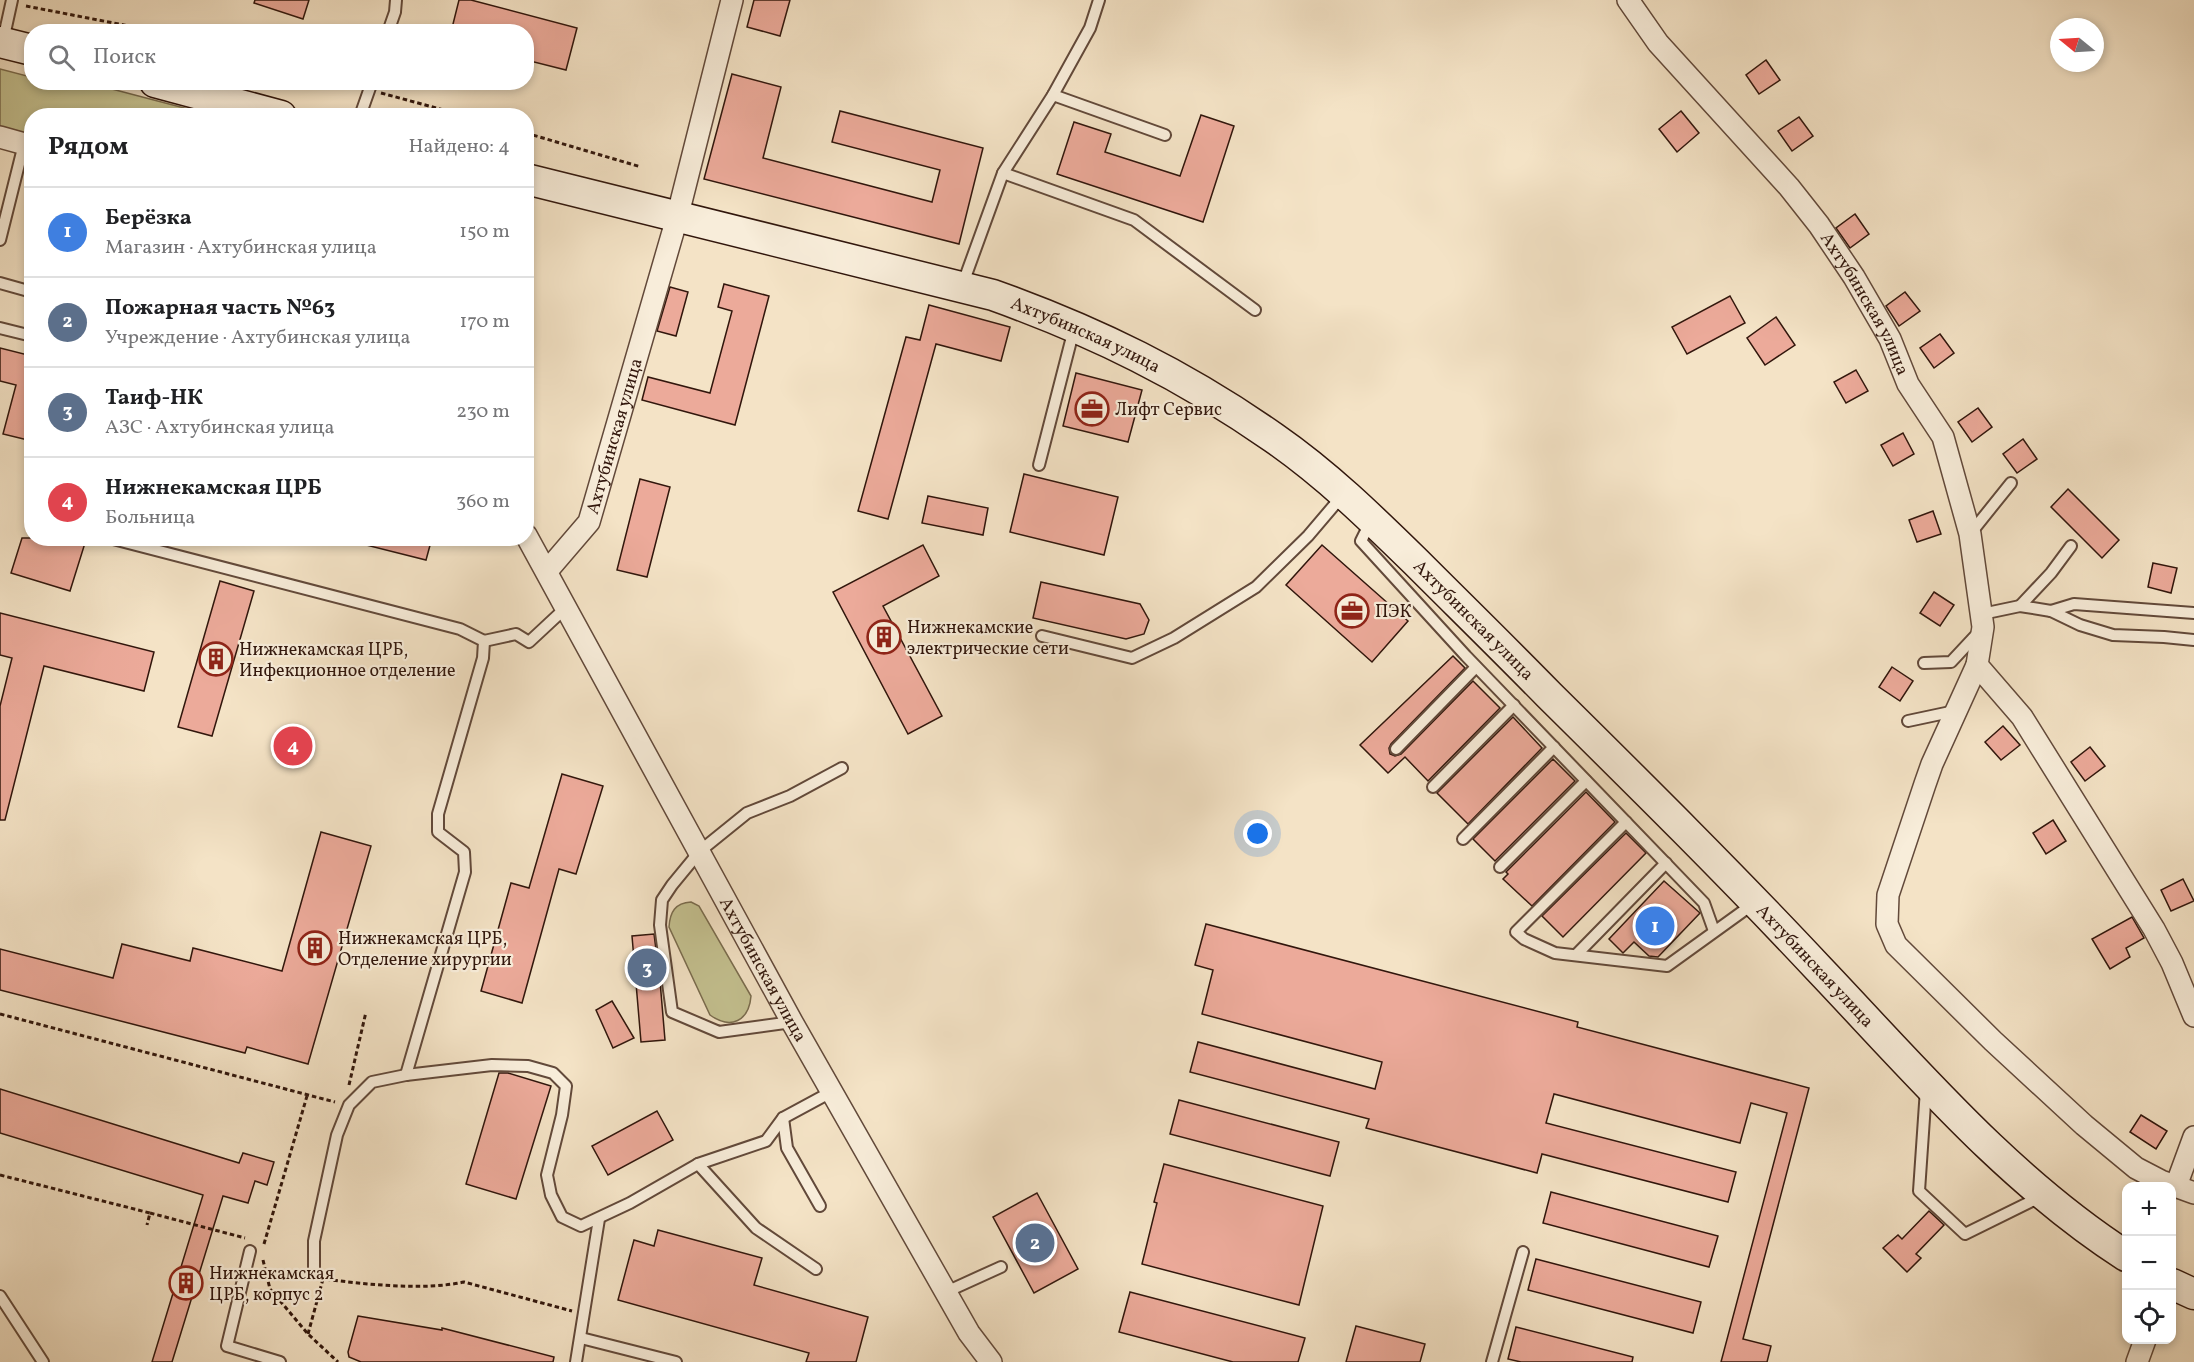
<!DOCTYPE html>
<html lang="ru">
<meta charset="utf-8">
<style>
:root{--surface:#fff;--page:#f6f6f6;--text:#202124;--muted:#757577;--line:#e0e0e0;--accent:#ea580c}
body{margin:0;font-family:Vollkorn,serif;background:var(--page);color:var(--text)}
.controls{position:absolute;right:18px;bottom:18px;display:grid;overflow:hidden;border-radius:12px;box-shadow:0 3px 9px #0003}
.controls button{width:54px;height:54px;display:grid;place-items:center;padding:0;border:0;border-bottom:2px solid var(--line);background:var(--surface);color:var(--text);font:30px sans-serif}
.compass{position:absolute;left:2050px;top:18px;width:54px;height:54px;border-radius:50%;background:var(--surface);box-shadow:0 3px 9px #0003;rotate:288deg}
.you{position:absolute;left:1258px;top:834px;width:21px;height:21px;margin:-15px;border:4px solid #fff;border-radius:50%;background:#1a73e8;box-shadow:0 0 0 9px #1a73e833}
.badge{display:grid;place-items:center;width:39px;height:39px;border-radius:50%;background:var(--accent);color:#fff;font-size:20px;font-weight:700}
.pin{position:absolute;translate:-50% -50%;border:3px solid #fff;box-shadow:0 2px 6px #0006}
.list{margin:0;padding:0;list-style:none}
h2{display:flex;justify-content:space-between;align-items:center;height:78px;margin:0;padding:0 24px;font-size:26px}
h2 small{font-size:20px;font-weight:400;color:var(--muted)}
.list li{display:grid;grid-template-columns:39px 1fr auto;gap:18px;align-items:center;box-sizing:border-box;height:90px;padding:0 24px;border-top:2px solid var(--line)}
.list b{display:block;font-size:22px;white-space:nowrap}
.list p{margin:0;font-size:20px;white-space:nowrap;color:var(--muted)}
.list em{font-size:20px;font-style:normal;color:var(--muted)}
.icon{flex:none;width:33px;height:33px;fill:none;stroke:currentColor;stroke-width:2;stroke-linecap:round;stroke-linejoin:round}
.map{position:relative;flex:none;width:2194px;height:1362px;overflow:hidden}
.search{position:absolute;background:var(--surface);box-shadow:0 3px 9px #0003;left:24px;top:24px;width:510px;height:66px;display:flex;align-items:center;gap:15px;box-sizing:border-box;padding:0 21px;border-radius:24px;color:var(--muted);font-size:22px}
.panel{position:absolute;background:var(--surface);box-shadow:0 3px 9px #0003;left:24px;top:108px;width:510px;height:438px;border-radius:24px}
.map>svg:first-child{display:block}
.green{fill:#c4c190;stroke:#7a6c4e;stroke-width:1.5}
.building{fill:#ecaa9a;stroke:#31160c;stroke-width:1.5}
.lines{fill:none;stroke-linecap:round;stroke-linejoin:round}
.lane-casing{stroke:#62493a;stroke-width:14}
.street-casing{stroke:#62493a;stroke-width:24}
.secondary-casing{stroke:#31160c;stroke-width:33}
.path{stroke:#31160c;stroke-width:3;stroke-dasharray:4.5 3;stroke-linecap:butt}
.lane{stroke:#f8edda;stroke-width:10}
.street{stroke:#f8edda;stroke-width:21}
.secondary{stroke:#f8edda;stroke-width:30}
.labels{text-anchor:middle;stroke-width:4.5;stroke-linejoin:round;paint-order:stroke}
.street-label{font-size:18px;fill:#31160c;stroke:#f8edda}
.poi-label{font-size:18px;fill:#31160c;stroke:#f8edda;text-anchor:start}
</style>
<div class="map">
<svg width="2194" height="1362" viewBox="0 0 2194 1362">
<rect width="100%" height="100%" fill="#f4e3c6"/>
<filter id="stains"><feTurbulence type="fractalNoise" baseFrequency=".00333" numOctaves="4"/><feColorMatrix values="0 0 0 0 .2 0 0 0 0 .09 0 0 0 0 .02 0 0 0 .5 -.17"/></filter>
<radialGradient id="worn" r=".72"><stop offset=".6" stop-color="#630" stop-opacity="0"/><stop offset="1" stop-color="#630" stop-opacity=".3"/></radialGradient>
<g class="green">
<polygon points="0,69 31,77 32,82 89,83 211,115 32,116 31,135 0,126"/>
<path d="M691,902L699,906L751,996C749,1021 731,1030 710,1015L669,927C670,912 675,903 691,902Z"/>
</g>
<g class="building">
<polygon points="255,0 309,0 303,19 254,3"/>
<polygon points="459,0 471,0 577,28 566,70 526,60 526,32 451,32"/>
<polygon points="754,0 790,0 780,36 747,27"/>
<polygon points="1766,60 1780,80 1759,94 1746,75"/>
<polygon points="732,74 781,87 763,158 932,202 940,170 832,142 840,111 983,148 959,244 704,179"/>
<polygon points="1681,111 1699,133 1677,152 1659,129"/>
<polygon points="1201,115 1234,126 1203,222 1057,174 1074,122 1111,134 1105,152 1180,176"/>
<polygon points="1799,117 1813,136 1792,151 1778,131"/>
<polygon points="1855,214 1869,234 1850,248 1836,228"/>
<polygon points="724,284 769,296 735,425 642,400 648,377 710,393 732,311 718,307"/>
<polygon points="670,287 688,292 676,336 657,331"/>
<polygon points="1905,292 1920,311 1899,326 1886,306"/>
<polygon points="1730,296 1745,323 1687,354 1672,327"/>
<polygon points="929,305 1010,327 1001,361 936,344 888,519 858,511 906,337 920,340"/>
<polygon points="1776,317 1795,345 1765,365 1747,338"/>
<polygon points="1940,334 1954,353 1934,368 1920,348"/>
<polygon points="0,348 32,356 32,441 3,434 16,385 0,381"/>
<polygon points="1856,370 1868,391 1846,403 1834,382"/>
<polygon points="1076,373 1142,390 1128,442 1063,426"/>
<polygon points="1978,408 1992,427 1972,442 1958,422"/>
<polygon points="1903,433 1914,454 1893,466 1881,445"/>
<polygon points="2023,439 2037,459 2017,473 2003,454"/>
<polygon points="1024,474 1118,497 1104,555 1010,532"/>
<polygon points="640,479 670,487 647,577 617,570"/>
<polygon points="2068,489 2119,540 2102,558 2051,507"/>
<polygon points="928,496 988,508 983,535 922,523"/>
<polygon points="1933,511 1941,534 1917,542 1909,520"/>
<polygon points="22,538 71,538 85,543 70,591 11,573"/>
<polygon points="362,538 432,538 426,560 362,544"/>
<polygon points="923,545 939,576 883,606 942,716 908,734 833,592"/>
<polygon points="1322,545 1408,621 1372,662 1286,585"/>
<polygon points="2153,563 2177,568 2171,593 2148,587"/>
<polygon points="220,581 254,591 212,736 178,727"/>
<polygon points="1041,582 1140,604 1149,620 1144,634 1126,639 1033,618"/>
<polygon points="1934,592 1954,605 1940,626 1920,613"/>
<polygon points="0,613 154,652 144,691 44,666 5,820 0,820 0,706 12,658 0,655"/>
<polygon points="1453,656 1465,668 1391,744 1389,748 1390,754 1395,756 1401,754 1473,681 1500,708 1428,781 1405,757 1388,773 1360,745"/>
<polygon points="1892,667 1913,681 1900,701 1879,687"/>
<polygon points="1513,717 1542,748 1468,824 1437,793"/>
<polygon points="2003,726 2020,745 2001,760 1985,742"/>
<polygon points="2090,747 2105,766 2085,781 2071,762"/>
<polygon points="1553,759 1575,781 1495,861 1473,839"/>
<polygon points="562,774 603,786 576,874 559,869 522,1003 481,991 511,883 529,888"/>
<polygon points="1586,792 1615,822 1532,906 1503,879 1508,874 1506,872"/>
<polygon points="2053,820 2066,841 2046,854 2033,833"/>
<polygon points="321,832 371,846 308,1064 247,1047 245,1053 0,990 0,949 113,978 122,944 190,961 193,948 282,971"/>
<polygon points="1626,833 1646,853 1563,937 1542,916"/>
<polygon points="2183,879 2194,901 2171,911 2161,890"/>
<polygon points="1664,881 1700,913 1658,957 1649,956 1634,942 1623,953 1609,939"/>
<polygon points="2132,917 2144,938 2126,948 2130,957 2110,969 2092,939"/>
<polygon points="1206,924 1578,1022 1577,1027 1809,1088 1743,1339 1771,1346 1767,1362 1721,1362 1787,1113 1751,1103 1740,1143 1554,1094 1546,1123 1736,1172 1728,1202 1542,1154 1537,1173 1366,1128 1369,1119 1190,1072 1198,1042 1375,1089 1382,1062 1202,1014 1213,970 1195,965"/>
<polygon points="654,934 660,981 665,1040 641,1042 632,936"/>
<polygon points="612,1001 634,1038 613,1048 596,1010"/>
<polygon points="499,1073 508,1073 551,1086 516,1199 466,1184"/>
<polygon points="0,1089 239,1163 243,1153 274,1162 267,1185 255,1181 248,1203 223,1196 172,1362 152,1362 203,1195 0,1133"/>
<polygon points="1179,1100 1339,1142 1330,1176 1170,1134"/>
<polygon points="657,1111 673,1140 608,1175 592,1146"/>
<polygon points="2141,1115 2167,1131 2156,1149 2130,1132"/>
<polygon points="1164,1164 1323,1206 1299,1305 1142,1264 1157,1203 1154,1202"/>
<polygon points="1551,1192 1718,1236 1709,1267 1543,1223"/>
<polygon points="1037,1193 1078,1269 1034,1293 993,1217"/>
<polygon points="1929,1211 1944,1225 1916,1254 1921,1258 1907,1272 1883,1248 1898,1235 1902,1239"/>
<polygon points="658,1230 762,1258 754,1285 868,1317 856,1362 806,1362 809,1353 618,1300 634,1240 654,1246"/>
<polygon points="1536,1259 1701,1302 1693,1333 1528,1290"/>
<polygon points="1130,1292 1305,1338 1298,1362 1233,1362 1119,1332"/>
<polygon points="358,1316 442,1330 442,1328 554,1357 553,1362 361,1362 349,1357 348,1352"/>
<polygon points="1356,1326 1425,1344 1420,1362 1346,1362"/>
<polygon points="1516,1327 1633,1357 1632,1362 1521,1362 1508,1359"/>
</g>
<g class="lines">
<defs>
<g id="lane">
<polyline points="388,32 395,12 396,0"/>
<polyline points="3,41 12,0"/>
<polyline points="1053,95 1165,135"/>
<polyline points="360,116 372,82"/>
<polyline points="1003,173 1134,220 1255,310"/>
<polyline points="0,240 24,144"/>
<polyline points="0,283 32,292"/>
<polyline points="962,286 1003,173 1053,95 1090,28 1099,0"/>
<polyline points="0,328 32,336"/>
<polyline points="1039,465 1074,329"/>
<polyline points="1370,523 1361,541 1466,656 1704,903 1714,931"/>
<polyline points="1970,534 2011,483"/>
<polyline points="113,539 460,629 484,641 483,658 438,814 438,832 464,852 465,872 406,1075"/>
<polyline points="2020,606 2051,573 2071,546"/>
<polyline points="2051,611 2074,604 2194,613"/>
<polyline points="1982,614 2020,606 2051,611 2080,625 2113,635 2164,637 2194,640"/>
<polyline points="1042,636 1132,658 1174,638 1256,587 1308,536 1342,496"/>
<polyline points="484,641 516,634 529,642 558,615 568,610"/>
<polyline points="1924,663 1951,662 1979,632"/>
<polyline points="1908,721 1955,711"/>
<polyline points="1396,749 1476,667"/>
<polyline points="1433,787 1514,705"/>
<polyline points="1626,822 1516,932 1524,939 1555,953 1667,966 1753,904"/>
<polyline points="1463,839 1554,747"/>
<polyline points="1500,867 1586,781"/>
<polyline points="1576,955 1666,863"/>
<polyline points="792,1022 719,1032 672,1012 660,925 662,900 672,885 700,851 747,813 790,796 842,768"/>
<polyline points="1926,1089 1919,1191 1965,1234 2040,1197"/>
<polyline points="783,1118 787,1148 820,1206"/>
<polyline points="698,1164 756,1228 816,1269"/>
<polyline points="250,1251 227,1346 280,1362"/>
<polyline points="314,1269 314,1241 337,1135 349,1105 372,1082 406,1075 492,1065 528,1066 553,1073 566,1086 562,1115 547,1175 551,1195 562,1217 581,1226 630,1203 698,1164 766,1141 783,1118 833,1091"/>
<polyline points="946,1292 1001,1267"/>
<polyline points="0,1296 43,1362"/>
<polyline points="581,1338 676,1362"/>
<polyline points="576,1362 599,1219"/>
<polyline points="1492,1362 1523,1252"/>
</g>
<g id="street">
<path id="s1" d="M1628,0L1658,43L1789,187L1819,225L1854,277L1890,339L1908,384L1943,437L1970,534L1983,627L1977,665L2022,717L2154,929L2172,963L2194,1016"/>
<polyline points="0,137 32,146"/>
<path id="s2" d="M526,535L792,1022L969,1333L991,1362"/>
<path id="s3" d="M547,571L589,522L677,218L732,0"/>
<polyline points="1977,665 1932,764 1925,784 1888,895 1887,924 1896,945 1993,1041 2084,1125 2136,1168 2161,1181 2194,1193"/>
<polyline points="2176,1186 2194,1137"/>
<polyline points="2137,1362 2145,1340"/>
</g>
<g id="secondary">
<polyline points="0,42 32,50"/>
<polyline points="155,82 281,116"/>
<path id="s4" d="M526,179L993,295C1096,332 1184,375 1274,438C1326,474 1371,518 1416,562C1460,606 1505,650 1549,695C1640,785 1731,875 1819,969C1915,1070 2008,1180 2126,1256"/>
<polyline points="2172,1284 2194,1294"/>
</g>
</defs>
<use href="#lane" class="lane-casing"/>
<use href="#street" class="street-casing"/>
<use href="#secondary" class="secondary-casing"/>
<g class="path">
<polyline points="26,6 160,32"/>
<polyline points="343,82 357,86"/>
<polyline points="381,93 466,116"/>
<polyline points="526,133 641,167"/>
<polyline points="0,1014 335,1102"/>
<polyline points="349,1085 366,1012"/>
<polyline points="0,1175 150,1213 147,1225"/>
<polyline points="150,1213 245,1238"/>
<polyline points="264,1244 307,1096"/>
<polyline points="263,1260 270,1289 308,1334 338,1362"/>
<path d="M308,1334L323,1279C365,1284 422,1291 464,1282L572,1311"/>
</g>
<use href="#lane" class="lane"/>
<use href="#street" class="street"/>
<use href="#secondary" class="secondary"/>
</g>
<defs>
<symbol id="office-ring" viewBox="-11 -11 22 22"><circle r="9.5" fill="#f8edda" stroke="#8f2418" stroke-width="1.5"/><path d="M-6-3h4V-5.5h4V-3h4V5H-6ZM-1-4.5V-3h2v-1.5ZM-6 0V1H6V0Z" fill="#8f2418"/></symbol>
<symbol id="building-ring" viewBox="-11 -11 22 22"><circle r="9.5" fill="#f8edda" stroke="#8f2418" stroke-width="1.5"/><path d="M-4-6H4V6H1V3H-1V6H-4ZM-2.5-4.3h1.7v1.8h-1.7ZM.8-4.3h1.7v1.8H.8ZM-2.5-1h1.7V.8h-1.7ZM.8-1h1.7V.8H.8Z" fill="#8f2418"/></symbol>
</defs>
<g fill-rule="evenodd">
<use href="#office-ring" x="1073" y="390" width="38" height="38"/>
<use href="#office-ring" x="1333" y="592" width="38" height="38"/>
<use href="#building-ring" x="865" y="618" width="38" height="38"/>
<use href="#building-ring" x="197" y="640" width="38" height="38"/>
<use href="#building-ring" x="296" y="929" width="38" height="38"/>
<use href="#building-ring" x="167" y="1264" width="38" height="38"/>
</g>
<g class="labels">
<g class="street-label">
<text dy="6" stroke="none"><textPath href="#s1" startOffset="387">Ахтубинская улица</textPath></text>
<text dy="6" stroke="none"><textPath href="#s4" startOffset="582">Ахтубинская улица</textPath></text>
<text dy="6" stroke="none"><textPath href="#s3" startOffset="154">Ахтубинская улица</textPath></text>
<text dy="6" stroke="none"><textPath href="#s4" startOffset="1068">Ахтубинская улица</textPath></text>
<text dy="6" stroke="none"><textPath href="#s4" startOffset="1554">Ахтубинская улица</textPath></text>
<text dy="6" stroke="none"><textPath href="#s2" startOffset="495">Ахтубинская улица</textPath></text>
</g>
<g class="poi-label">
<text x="1115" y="415">Лифт Сервис</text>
<text x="1375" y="617">ПЭК</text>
<text x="907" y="633">Нижнекамские<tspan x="907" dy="21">электрические сети</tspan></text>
<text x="239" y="655">Нижнекамская ЦРБ,<tspan x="239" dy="21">Инфекционное отделение</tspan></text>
<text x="338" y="944">Нижнекамская ЦРБ,<tspan x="338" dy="21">Отделение хирургии</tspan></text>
<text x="209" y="1279">Нижнекамская<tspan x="209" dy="21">ЦРБ, корпус 2</tspan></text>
</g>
</g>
<rect width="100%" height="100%" filter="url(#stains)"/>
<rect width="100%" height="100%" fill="url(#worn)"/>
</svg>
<div class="controls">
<button>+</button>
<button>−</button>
<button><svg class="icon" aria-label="locate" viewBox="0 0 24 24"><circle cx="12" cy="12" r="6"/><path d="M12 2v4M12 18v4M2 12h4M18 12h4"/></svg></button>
</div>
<svg class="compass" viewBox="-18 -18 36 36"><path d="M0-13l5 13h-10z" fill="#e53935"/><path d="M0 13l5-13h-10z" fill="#757577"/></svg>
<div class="you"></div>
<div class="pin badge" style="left:1655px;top:926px;background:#3f7fe0">1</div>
<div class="pin badge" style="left:1035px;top:1243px;background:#5c6f8a">2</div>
<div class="pin badge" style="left:647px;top:968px;background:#5c6f8a">3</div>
<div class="pin badge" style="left:293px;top:746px;background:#e0444e">4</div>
<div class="search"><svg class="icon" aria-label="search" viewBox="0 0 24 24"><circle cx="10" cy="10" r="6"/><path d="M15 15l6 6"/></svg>Поиск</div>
<section class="panel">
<h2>Рядом<small>Найдено: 4</small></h2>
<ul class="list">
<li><span class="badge" style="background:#3f7fe0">1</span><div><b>Берёзка</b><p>Магазин · Ахтубинская улица</p></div><em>150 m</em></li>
<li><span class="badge" style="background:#5c6f8a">2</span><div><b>Пожарная часть №63</b><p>Учреждение · Ахтубинская улица</p></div><em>170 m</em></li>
<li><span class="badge" style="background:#5c6f8a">3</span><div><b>Таиф-НК</b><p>АЗС · Ахтубинская улица</p></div><em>230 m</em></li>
<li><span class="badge" style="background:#e0444e">4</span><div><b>Нижнекамская ЦРБ</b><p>Больница</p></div><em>360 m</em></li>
</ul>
</section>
</div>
